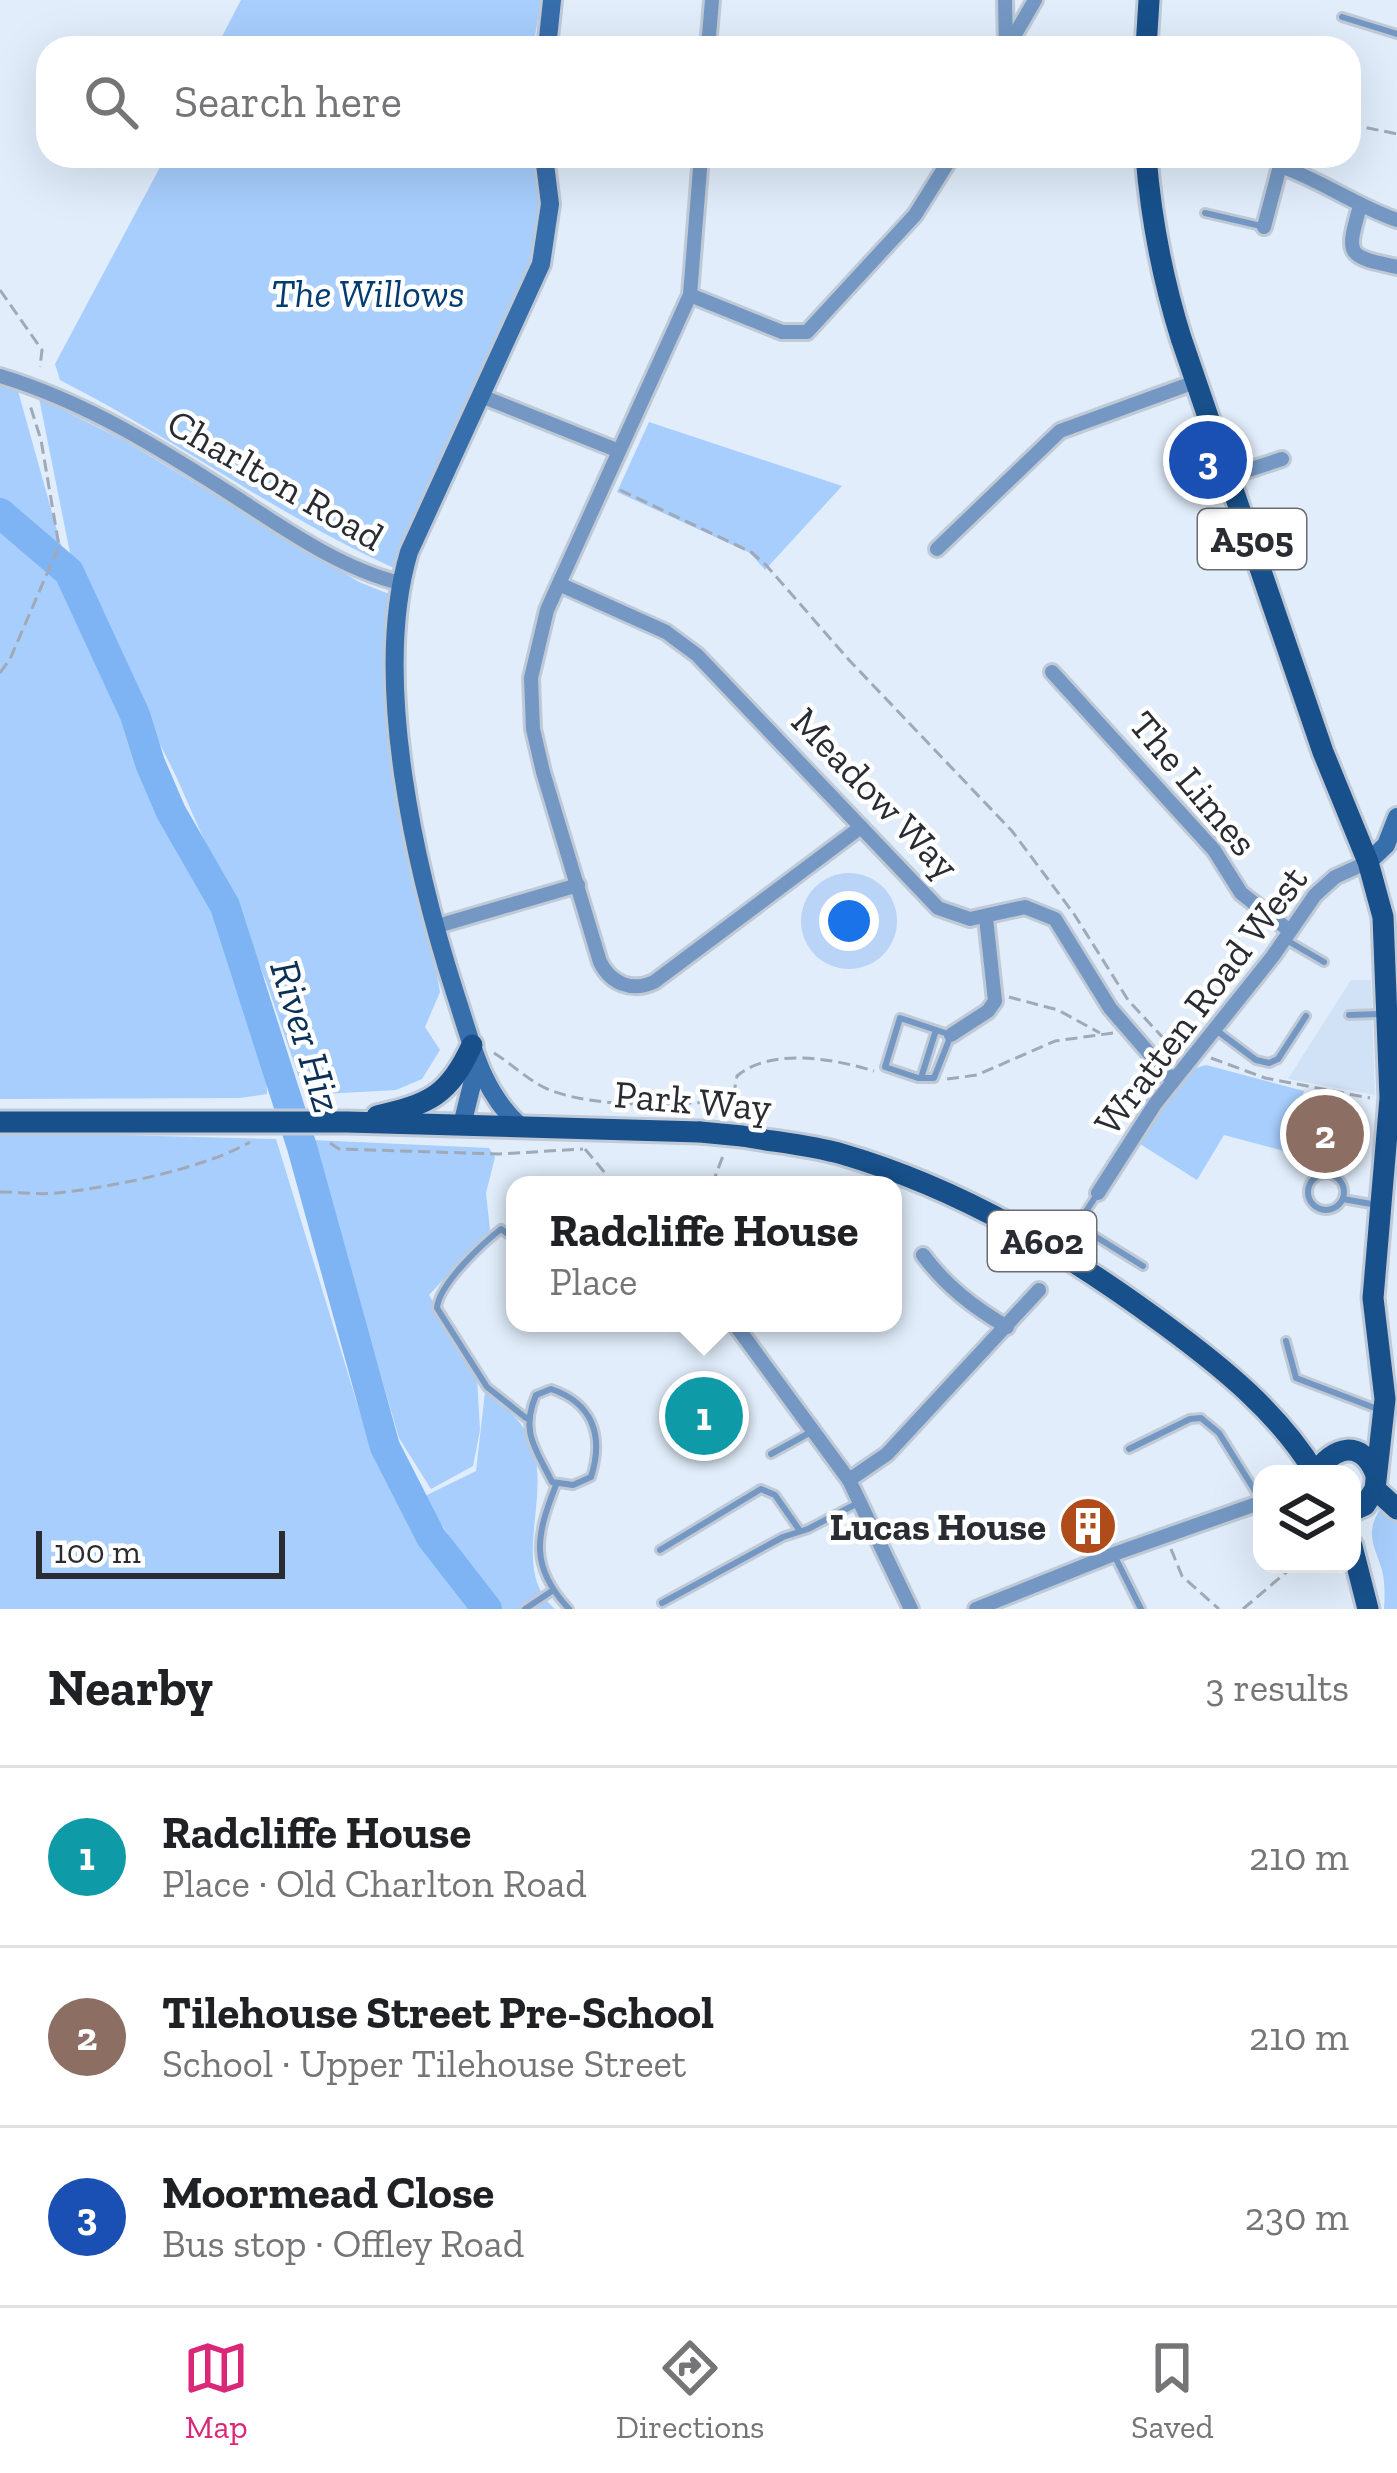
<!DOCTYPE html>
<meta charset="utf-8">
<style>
:root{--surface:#fff;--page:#f2f2f2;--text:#202124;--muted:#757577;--line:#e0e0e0;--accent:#db2777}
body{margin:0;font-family:"Zilla Slab",serif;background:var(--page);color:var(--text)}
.controls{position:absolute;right:36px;bottom:36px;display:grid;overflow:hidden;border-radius:24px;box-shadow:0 12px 48px #0002}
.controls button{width:108px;height:108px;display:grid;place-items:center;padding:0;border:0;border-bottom:3px solid var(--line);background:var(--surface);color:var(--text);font:60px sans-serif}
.scale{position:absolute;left:36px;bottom:30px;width:249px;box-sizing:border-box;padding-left:12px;border:6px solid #292d33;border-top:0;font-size:33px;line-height:42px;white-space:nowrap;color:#292d33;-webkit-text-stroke:9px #fff;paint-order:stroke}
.you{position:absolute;left:849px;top:921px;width:42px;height:42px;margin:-30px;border:9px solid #fff;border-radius:50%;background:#1a73e8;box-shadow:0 0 0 18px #1a73e833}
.badge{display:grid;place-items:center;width:78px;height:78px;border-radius:50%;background:var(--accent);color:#fff;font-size:39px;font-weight:700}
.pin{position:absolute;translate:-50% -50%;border:6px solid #fff;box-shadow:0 3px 12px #0006}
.popup{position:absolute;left:506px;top:1176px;width:396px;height:156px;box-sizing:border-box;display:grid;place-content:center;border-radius:24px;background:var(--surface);filter:drop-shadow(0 3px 9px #0005);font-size:39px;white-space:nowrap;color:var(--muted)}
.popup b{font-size:45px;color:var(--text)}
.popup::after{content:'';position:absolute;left:50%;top:100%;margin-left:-24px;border:24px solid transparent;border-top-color:var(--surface)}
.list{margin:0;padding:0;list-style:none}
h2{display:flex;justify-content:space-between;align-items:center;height:156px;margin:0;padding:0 48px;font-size:51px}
h2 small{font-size:39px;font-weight:400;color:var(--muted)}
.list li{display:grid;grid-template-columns:78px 1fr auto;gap:36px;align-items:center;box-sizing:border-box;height:180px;padding:0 48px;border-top:3px solid var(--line)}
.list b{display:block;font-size:45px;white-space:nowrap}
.list p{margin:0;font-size:39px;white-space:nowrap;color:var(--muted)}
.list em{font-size:39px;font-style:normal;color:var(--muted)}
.icon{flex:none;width:66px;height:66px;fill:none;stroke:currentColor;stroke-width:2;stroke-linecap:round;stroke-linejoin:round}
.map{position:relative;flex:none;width:1397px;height:1609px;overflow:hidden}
.search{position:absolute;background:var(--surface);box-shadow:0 12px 48px #0002;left:36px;right:36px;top:36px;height:132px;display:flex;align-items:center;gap:30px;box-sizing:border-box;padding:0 42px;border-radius:36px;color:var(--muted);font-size:45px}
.sheet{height:696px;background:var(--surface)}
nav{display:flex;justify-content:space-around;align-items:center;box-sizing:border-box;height:168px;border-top:3px solid var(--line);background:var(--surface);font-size:33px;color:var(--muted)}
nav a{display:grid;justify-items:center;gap:6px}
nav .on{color:var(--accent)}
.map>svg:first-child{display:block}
.built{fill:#d1e2f6}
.green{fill:#a7cefd}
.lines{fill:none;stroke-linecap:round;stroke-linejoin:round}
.river{stroke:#7eb4f3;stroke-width:30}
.lane-casing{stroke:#c0cad7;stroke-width:12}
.street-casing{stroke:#c0cad7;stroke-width:20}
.secondary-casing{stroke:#c0cad7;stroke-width:24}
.primary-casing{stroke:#c0cad7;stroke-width:27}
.path{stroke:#a0a9b5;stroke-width:3;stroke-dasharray:12 6;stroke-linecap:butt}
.lane{stroke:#7498c3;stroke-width:6}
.street{stroke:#7498c3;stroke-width:14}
.secondary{stroke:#376eac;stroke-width:18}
.primary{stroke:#17508b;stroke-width:21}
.primary-bridge-casing{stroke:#c0cad7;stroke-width:27;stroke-linecap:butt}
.primary-bridge{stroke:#17508b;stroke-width:21}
.labels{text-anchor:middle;stroke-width:9;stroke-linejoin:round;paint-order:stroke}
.shield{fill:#fff;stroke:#696c70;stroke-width:3}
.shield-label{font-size:36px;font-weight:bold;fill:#292d33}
.park-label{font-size:39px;font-style:italic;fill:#003b72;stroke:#fff}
.street-label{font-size:39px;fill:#292d33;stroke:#fff}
.poi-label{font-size:39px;font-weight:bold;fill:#292d33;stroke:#fff;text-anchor:end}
.water-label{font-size:42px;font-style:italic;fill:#0b3158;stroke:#fff}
</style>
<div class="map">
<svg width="1397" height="1609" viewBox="0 0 1397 1609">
<rect width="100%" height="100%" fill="#e1edfb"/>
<polygon class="built" points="1351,980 1371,980 1375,1095 1288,1079"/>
<g class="green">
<polygon points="241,0 541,0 533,48 216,48"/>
<path d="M166,156H532L541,204L529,269L394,568C278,516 174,438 60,380L55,364Z"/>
<polygon points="0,386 18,391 65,559 110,679 161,773 171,808 219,912 266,1069 267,1094 240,1098 0,1099"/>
<polygon points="39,398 125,441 359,582 394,596 387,685 440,992 425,1027 440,1050 422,1079 396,1090 305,1095 266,981 176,776 74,573"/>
<polygon points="649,422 842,486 765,570 750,553 617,492"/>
<polygon points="1206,1065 1304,1091 1284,1151 1224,1135 1197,1180 1137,1142 1189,1070"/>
<path d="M0,1132L276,1139L372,1452L471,1603L487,1592L423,1497L476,1471L485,1392C496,1401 511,1411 520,1423C565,1477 503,1565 555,1609H0Z"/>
<polygon points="312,1140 489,1148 495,1157 486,1193 490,1230 429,1295 477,1377 480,1430 473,1466 431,1489 399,1438"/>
<path d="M1382,1506L1397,1521V1609H1384C1385,1597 1385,1582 1382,1570C1374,1544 1364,1533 1382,1506Z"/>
</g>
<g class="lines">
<polyline class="river" points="0,513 69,572 135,715 150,763 171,812 225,906 302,1147 385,1447 431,1537 487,1609"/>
<defs>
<g id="lane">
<polyline points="1342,17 1397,34"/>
<polyline points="1205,213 1261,226"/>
<polyline points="1288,941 1324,962"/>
<polyline points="1349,1015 1380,1014"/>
<polygon points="900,1018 951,1035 934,1078 918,1078 885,1067"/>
<polyline points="1216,1030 1256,1060 1269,1063 1278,1059 1306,1016"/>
<polyline points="921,1078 936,1030"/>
<circle cx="1326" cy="1192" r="18"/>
<polyline points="1096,1196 1077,1225 1143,1266"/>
<polyline points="1343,1199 1377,1205"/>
<path d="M515,1239L501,1229C482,1244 439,1284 437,1308L487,1387L526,1418"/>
<polyline points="1286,1341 1296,1378 1380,1410"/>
<path d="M551,1389C593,1403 604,1436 591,1477L573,1485L552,1482C536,1449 520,1432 536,1395Z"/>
<polyline points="1129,1449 1190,1419 1201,1418 1219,1433 1260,1499"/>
<polyline points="771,1454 811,1432"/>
<path d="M556,1485C536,1536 529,1566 569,1609"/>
<polyline points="660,1550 761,1489 775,1495 800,1531"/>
<polyline points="1115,1557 1141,1609"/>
<polyline points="662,1603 783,1537 808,1529 856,1504"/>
<polyline points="525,1609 552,1591"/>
</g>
<g id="street">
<polyline points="1005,0 1006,48"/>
<polyline points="708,48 712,0"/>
<polyline points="1007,48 1035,0"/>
<path d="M701,156L690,295L547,610L531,678L533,729L543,772L600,962C611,984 632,992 654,982L861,827"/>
<path d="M1360,206C1346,256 1346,256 1397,267"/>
<path d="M1264,227L1280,166C1321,180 1356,206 1397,220"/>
<polyline points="690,295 782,332 807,332 915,215 952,156"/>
<path d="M0,376C86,402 161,449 237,498C286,530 342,569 400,583"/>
<polyline points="481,396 619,451"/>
<polyline points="1230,476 1282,459"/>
<polyline points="937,549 1060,431 1195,382"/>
<polyline points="559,584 666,632 697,655 938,908 970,919 1025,907 1055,919 1110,1008 1173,1081"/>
<polyline points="1052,672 1214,850 1241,893 1290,931"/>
<polyline points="434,927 578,885"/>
<polyline points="951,1035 988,1011 995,1001 986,918"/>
<polyline points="1098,1193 1155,1104 1273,956 1315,895 1335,877 1368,862"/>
<path d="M923,1255C946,1286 973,1307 1007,1327"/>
<polyline points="734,1323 849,1480 911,1609"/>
<polyline points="849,1480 887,1454 1039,1290"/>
<polyline points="976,1609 1114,1554 1262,1502"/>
</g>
<g id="secondary">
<polyline points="547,48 552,0"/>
<polyline points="1368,862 1386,845 1397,817"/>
<polyline points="462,1125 477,1064"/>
<path d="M520,1126C481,1091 472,1044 456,996C416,872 371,679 409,552L541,264L550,204L544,156"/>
</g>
<g id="primary">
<polyline points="1146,48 1149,0"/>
<path d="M1146,156C1151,219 1162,277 1181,338L1323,752L1368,862L1383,917L1390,1098L1373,1298L1385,1399L1375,1489L1365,1505L1352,1511"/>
<path d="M377,1116C429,1104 449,1096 472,1045"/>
<polyline points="0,1122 347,1122 700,1132"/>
<path d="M742,1136C775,1142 810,1145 842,1154C962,1189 1066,1252 1165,1325C1222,1367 1279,1413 1315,1473"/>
<path d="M1315,1474C1333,1446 1362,1438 1376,1475"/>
<polyline points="1375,1489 1397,1509"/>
<polyline points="1352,1546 1368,1609"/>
</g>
</defs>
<use href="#lane" class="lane-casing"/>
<use href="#street" class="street-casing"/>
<use href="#secondary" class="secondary-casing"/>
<use href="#primary" class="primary-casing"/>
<g class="path">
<polyline points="1349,124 1397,134"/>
<polyline points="0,290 42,350 40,367"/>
<polyline points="620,490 751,552 766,565 849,660 1012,831 1074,914 1128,1000 1178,1054"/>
<polyline points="0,673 10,659 59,546 41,440 29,402"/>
<polyline points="1009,997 1058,1010 1100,1033"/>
<path d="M494,1053C512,1064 531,1083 550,1090C598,1109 680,1105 731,1100"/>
<polyline points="1211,1058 1265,1078 1370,1098"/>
<polyline points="947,1079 977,1075 1055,1041 1113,1033"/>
<path d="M730,1114L737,1076C771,1047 835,1059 874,1071"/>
<polyline points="330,1143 339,1149 499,1154 583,1149"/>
<polyline points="585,1149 615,1185"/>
<polyline points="712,1185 724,1153"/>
<path d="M0,1192C19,1192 39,1195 57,1193C109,1188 206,1168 250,1142"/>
<polyline points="1171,1549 1182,1576 1219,1609"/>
<polyline points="1243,1609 1296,1564"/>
</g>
<use href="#lane" class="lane"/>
<use href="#street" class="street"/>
<use href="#secondary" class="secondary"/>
<use href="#primary" class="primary"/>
<defs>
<polyline id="primary-bridge" points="700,1132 742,1136"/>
</defs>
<use href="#primary-bridge" class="primary-bridge-casing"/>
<use href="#primary-bridge" class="primary-bridge"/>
</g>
<defs>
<symbol id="building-disc" viewBox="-11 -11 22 22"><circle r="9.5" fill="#b04b1a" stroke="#fff"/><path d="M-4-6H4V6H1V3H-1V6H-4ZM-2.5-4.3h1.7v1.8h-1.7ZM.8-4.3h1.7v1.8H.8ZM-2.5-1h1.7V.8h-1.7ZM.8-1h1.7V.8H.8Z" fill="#fff"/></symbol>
</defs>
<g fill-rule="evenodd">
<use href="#building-disc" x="1055" y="1493" width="66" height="66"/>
</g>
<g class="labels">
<g class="shield">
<rect x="1198" y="509" width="108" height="60" rx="9"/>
<rect x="988" y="1211" width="108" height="60" rx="9"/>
</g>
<g class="shield-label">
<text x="1252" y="552">A505</text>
<text x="1042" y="1254">A602</text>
</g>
<g class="park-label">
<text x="368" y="307">The Willows</text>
</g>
<g class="street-label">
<text transform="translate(276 479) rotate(30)" y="14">Charlton Road</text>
<text transform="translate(1194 783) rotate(50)" y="14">The Limes</text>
<text transform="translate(876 793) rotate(46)" y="14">Meadow Way</text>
<text transform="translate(1200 1000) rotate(-53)" y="14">Wratten Road West</text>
<text transform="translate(693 1100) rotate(5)" y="14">Park Way</text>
</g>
<g class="poi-label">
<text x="1046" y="1540">Lucas House</text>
</g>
<g class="water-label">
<text transform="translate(307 1036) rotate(73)" y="15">River Hiz</text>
</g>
</g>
</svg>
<div class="controls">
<button><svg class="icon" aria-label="layers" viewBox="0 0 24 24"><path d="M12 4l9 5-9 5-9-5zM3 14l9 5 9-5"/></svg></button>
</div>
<div class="scale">100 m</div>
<div class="you"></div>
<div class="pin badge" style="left:704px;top:1416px;background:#0f9aa8">1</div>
<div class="popup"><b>Radcliffe House</b>Place</div>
<div class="pin badge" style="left:1325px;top:1134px;background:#8d6e63">2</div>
<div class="pin badge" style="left:1208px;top:460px;background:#1a4fb4">3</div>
<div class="search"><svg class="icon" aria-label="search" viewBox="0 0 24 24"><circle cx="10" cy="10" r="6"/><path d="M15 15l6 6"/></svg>Search here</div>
</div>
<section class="sheet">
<h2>Nearby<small>3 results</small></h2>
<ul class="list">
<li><span class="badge" style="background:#0f9aa8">1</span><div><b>Radcliffe House</b><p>Place · Old Charlton Road</p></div><em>210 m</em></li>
<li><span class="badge" style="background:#8d6e63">2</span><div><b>Tilehouse Street Pre-School</b><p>School · Upper Tilehouse Street</p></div><em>210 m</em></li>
<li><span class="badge" style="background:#1a4fb4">3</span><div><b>Moormead Close</b><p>Bus stop · Offley Road</p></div><em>230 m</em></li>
</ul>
</section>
<nav>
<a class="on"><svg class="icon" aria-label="map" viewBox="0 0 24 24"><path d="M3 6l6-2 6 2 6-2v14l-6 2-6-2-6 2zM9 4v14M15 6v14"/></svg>Map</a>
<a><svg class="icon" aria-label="directions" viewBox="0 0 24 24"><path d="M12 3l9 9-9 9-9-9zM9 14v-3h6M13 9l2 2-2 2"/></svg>Directions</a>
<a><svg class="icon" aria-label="saved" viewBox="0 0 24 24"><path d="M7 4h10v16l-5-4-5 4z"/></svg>Saved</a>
</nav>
